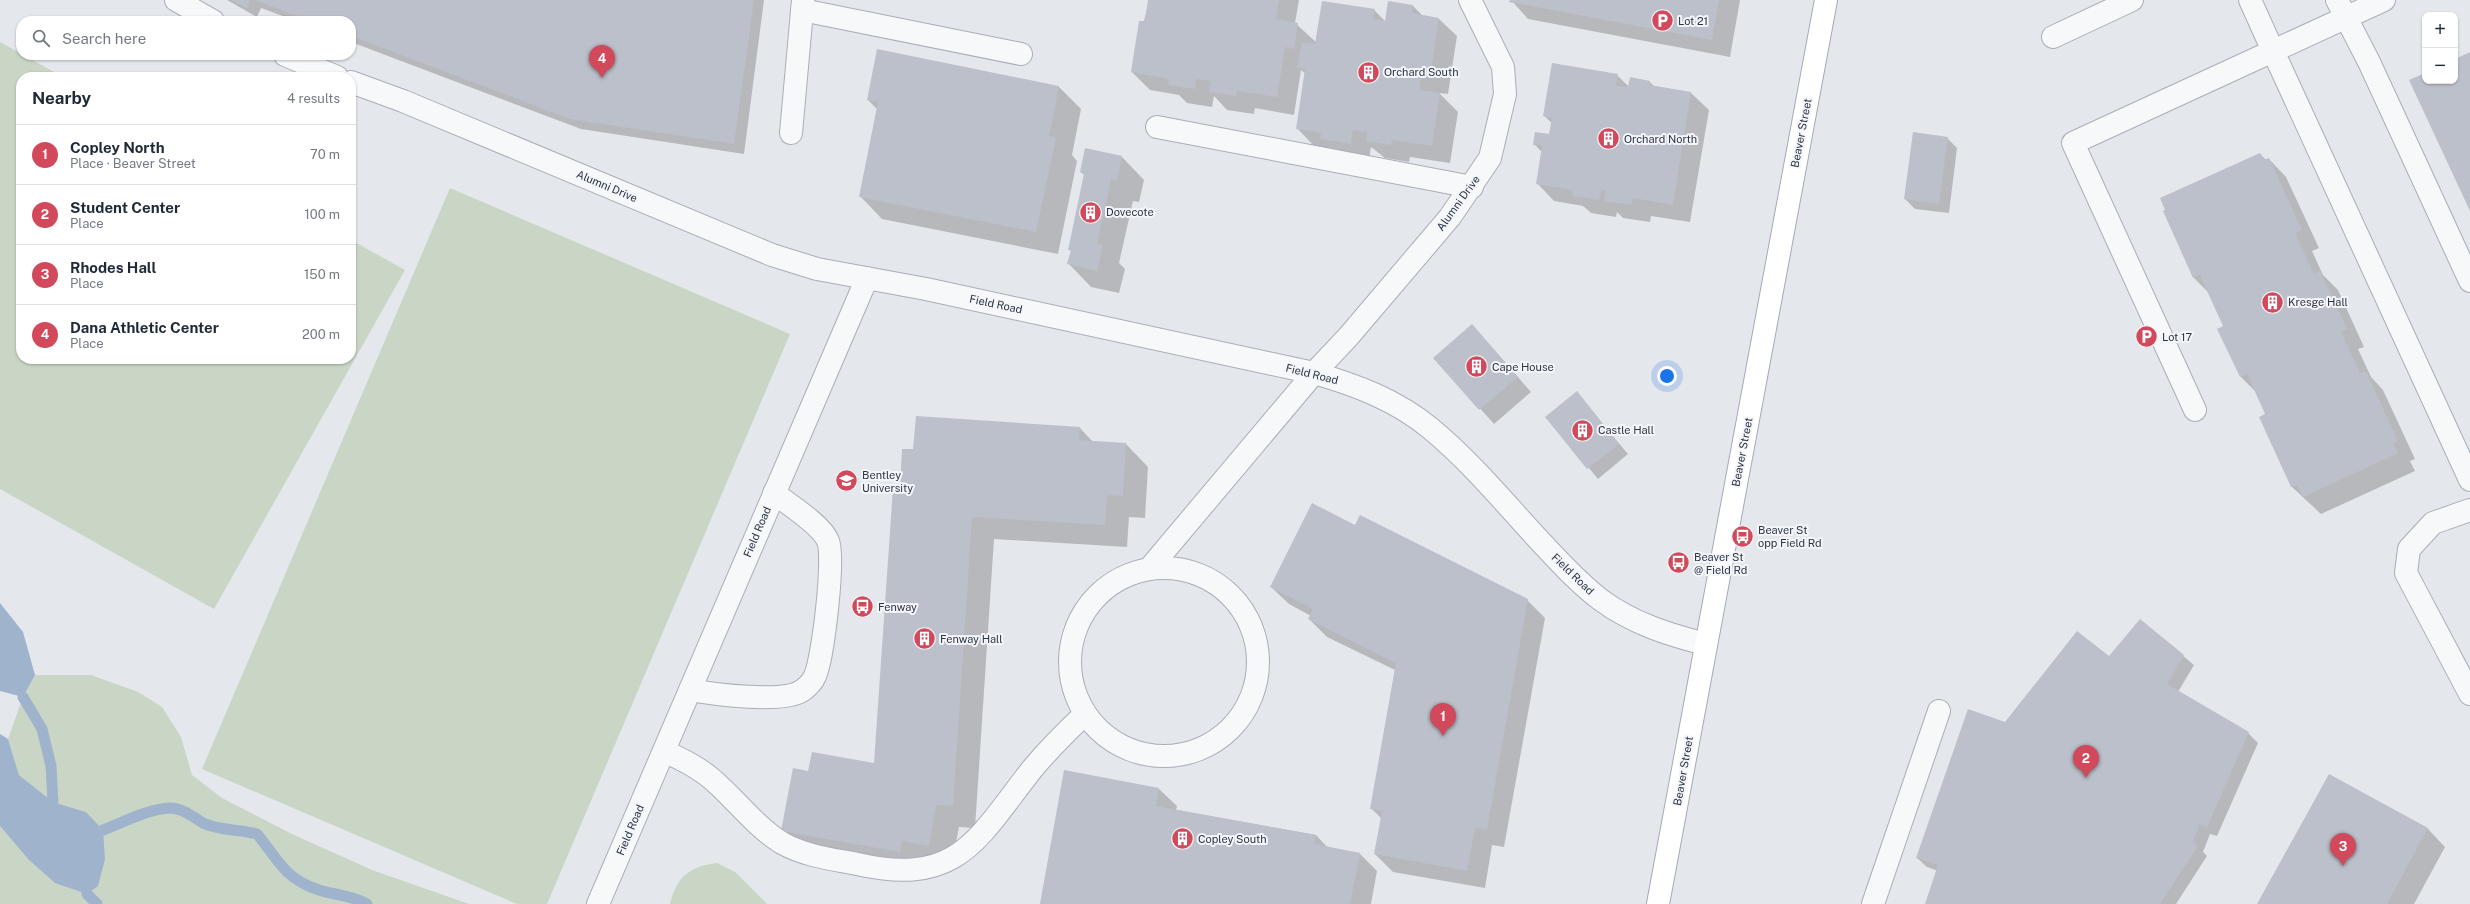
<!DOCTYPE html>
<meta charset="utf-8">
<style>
:root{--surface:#fff;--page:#f2f2f3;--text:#1f2937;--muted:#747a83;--line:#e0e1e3;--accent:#d1495b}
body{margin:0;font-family:"Public Sans",sans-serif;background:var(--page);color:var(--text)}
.controls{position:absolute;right:12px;top:12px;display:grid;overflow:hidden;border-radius:8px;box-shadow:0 1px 3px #0004}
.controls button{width:36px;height:36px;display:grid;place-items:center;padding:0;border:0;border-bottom:1px solid var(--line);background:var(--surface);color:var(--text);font:20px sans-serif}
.you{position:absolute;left:1667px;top:376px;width:14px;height:14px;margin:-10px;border:3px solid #fff;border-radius:50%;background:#1a73e8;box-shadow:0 0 0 6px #1a73e833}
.badge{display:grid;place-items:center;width:26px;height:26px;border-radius:50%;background:var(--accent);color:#fff;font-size:13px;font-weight:700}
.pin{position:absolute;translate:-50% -33px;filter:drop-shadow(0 1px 2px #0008)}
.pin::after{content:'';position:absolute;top:21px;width:14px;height:12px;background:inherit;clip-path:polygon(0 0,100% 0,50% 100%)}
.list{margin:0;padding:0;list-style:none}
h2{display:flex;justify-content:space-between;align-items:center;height:52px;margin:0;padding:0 16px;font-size:17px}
h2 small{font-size:13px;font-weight:400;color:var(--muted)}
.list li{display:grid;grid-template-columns:26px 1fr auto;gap:12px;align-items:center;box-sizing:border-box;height:60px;padding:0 16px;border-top:1px solid var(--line)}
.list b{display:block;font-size:15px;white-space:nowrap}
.list p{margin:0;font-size:13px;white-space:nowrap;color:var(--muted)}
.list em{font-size:13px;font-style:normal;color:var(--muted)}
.icon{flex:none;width:22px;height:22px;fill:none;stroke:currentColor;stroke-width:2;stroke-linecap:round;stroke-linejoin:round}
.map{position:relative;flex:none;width:2470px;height:904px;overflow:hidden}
.search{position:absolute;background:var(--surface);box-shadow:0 1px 3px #0004;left:16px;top:16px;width:340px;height:44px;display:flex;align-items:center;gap:10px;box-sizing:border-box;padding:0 14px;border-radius:16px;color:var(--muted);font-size:15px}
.panel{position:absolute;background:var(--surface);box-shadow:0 1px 3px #0004;left:16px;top:72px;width:340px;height:292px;border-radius:16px}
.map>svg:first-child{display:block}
.green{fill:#c9d6c5}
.water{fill:#9fb4cc}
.shadow{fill:#0003}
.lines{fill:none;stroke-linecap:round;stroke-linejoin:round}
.stream{stroke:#9fb4cc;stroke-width:11}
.building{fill:#bbc0ca}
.minor-casing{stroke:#a9aeb7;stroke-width:24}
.major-casing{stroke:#a3abb8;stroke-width:24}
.minor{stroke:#f7f8fa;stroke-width:22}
.major{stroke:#fff;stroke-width:22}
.labels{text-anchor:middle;stroke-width:4;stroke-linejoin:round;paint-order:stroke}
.poi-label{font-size:11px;fill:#2b3445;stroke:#f4f6f9;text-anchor:start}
.street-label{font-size:11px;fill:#2b3445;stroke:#f4f6f9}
</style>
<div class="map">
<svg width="2470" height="904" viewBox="0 0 2470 904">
<rect width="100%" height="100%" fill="#e4e7ec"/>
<g class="green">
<polygon points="0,42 63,77 21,77 21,359 351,359 351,240 405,270 214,609 0,489"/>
<polygon points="450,188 790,334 547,904 517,904 202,769"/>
<polygon points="35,675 91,675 138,692 162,707 181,737 192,775 222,798 292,834 372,870 469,904 0,904 0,826 28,859 86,812 53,802 19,775 8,739 23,697"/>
<path d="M717,863L735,872L767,904H670C676,877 690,866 717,863Z"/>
</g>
<g class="water">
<polygon points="0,603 23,632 35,675 23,697 0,691"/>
<polygon points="0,734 8,739 19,775 53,802 86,812 103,830 105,859 98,886 87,894 55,883 28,859 0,826"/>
</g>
<g class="shadow">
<polygon points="227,0 764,0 744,154 581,129 351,42 351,21 296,21 261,8 257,17"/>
<polygon points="1149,0 1299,0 1295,23 1316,42 1374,10 1386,22 1413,6 1423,16 1439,19 1457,36 1448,94 1439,93 1458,112 1450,163 1410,157 1409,162 1385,158 1371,147 1369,161 1339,156 1332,149 1314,146 1297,128 1306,74 1301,70 1294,115 1255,108 1254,114 1227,110 1214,96 1212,107 1187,103 1179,95 1150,90 1132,72"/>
<polygon points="1511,0 1740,0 1730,57 1528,19"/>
<polygon points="1617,75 1629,87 1649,81 1655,87 1691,93 1709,110 1690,222 1651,216 1650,222 1623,218 1617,212 1616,217 1591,213 1583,206 1554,201 1537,183 1542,152 1534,144 1550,135 1552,123 1544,116"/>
<polygon points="1059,87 1081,109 1072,155 1077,161 1058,254 882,219 860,196 877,109 868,100"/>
<polygon points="1947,138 1957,148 1949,213 1915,209 1905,199"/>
<polygon points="2260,154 2266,160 2269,159 2286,177 2319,248 2312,251 2323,275 2338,290 2364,347 2358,349 2371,377 2383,390 2415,459 2410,461 2415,471 2321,514 2292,487 2260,417 2266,415 2256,392 2241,377 2224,327 2208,292 2194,278 2164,211"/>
<polygon points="1122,157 1144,180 1139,202 1133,201 1119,263 1125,269 1119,293 1091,287 1069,264 1072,252 1069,249 1085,176 1081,172"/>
<polygon points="1472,325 1531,392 1494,424 1435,358"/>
<polygon points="1576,393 1628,454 1598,479 1547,417"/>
<polygon points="1080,428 1093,442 1126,444 1148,467 1145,518 1129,517 1127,547 994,539 975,828 959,827 951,868 805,853 783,830 809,772 875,765 901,489 914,450"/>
<polygon points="1355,527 1527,600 1545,618 1504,847 1492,845 1485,888 1393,872 1375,854 1382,819 1371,808 1395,670 1327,637 1309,619 1311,616 1289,604 1271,587"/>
<polygon points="2140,620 2194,665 2178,692 2248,733 2258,743 2217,836 2210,834 2203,852 2207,856 2176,904 1926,904 1938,871 1927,867 1917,858 2005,723 2110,658"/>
<polygon points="2329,775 2428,829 2445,847 2414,904 2258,904"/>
<polygon points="1159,789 1177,806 1176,810 1316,835 1328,848 1359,853 1377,871 1371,904 1041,904"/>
</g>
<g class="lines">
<g class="stream">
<polyline points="23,697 42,729 51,766 53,802"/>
<path d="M103,830C124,822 148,809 170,808C182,808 193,817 203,823C219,831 240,829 257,834C278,859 283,877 316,889C333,895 351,895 367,904"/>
<polyline points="87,894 97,904"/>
</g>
</g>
<g class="building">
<polygon points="231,0 250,0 247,8"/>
<polygon points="255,0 754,0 734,144 570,119 351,36 351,21 310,21"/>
<polygon points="1148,0 1279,0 1276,19 1298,23 1294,49 1285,47 1277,97 1237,91 1236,96 1209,92 1211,81 1196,79 1195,89 1168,85 1169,79 1131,72 1139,21 1145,21"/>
<polygon points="1510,0 1719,0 1712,40 1509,2"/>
<polygon points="1322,1 1375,9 1373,19 1385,21 1388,1 1413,5 1412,13 1439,18 1430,77 1421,76 1419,90 1440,93 1432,146 1392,140 1391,145 1366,141 1367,132 1353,130 1351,144 1320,139 1321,133 1296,129 1305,69 1297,68 1302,42 1315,44"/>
<polygon points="877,49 1059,86 1049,136 1056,138 1036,232 859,197 878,102 867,100"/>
<polygon points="2470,52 2470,211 2409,80 2425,73 2425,81 2455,81 2455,59"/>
<polygon points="1552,63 1618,74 1616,86 1628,87 1630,77 1650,81 1650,85 1691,92 1673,205 1633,198 1632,205 1604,201 1606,190 1601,190 1599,200 1572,196 1573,190 1536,184 1542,146 1533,145 1535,132 1549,134 1552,118 1543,116"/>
<polygon points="1913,132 1948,137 1939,204 1904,199"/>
<polygon points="1085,148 1122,156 1117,181 1111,179 1097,244 1103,245 1097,271 1067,264 1071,250 1068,250 1084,174 1080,172"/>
<polygon points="2260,153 2264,160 2269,158 2302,230 2295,233 2314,274 2320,271 2347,329 2341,332 2360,373 2366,371 2398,441 2393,443 2398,453 2303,497 2297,485 2291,487 2259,417 2265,414 2247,374 2240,377 2217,329 2223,326 2200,275 2193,278 2163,211 2165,210 2160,198"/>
<polygon points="1472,324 1518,377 1479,410 1433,358"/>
<polygon points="1577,391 1619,444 1587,469 1545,417"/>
<polygon points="916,416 1080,427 1079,440 1126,443 1123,496 1107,495 1105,525 972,517 953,806 936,805 929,846 902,841 900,852 781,831 793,768 808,771 812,752 874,763 893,488 900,488 902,449 913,449"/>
<polygon points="1312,503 1355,525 1360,515 1528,599 1487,830 1475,828 1467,871 1374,854 1382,811 1370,809 1396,663 1308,619 1313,609 1270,587"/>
<polygon points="2140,619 2184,655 2167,684 2249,732 2207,827 2200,824 2193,842 2198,846 2160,904 1925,904 1938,865 1916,858 1968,709 2005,722 2077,631 2109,656"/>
<polygon points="1064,770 1159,788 1156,806 1316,835 1314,844 1360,853 1350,904 1040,904"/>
<polygon points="2329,774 2428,828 2387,904 2257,904"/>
</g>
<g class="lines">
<defs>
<g id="minor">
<polyline points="176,0 213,21"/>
<polyline points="2337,0 2369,62 2470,281"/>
<polyline points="2384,0 2273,51 2470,480"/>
<polyline points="802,10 1021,54"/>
<polyline points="2053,37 2132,0"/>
<polyline points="285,55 337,77"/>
<path d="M351,82L403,101L772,255L817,269L926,289L1314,373C1356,385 1396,400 1430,428C1470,461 1503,501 1538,539C1558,560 1577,582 1601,600C1632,623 1669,635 1706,644"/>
<polyline points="1157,127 1472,187"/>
<polyline points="791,133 803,0"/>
<polyline points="2195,410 2073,143 2273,51 2250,0"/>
<polyline points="2470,510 2433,523 2409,549 2406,573 2470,694"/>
<circle cx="1164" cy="662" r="94"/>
<polyline points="1149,569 1314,373 1348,337 1450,217 1490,158 1505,94 1503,67 1470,0"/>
<path d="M690,690C713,694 785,704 803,690C807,687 813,681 815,676C823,658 835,558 828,541C822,525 788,504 774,493"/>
<path d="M664,751C681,759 698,767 713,780C735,799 757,828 782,843C805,856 832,859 857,864C959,887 977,839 1033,768C1049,749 1067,731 1085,714"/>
<polyline points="598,904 867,278"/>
<polyline points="1873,904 1939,711"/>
</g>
<polyline id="major" points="1658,904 1826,0"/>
</defs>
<use href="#minor" class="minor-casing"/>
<use href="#major" class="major-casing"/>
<use href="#minor" class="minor"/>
<use href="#major" class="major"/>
</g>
<defs>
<symbol id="parking-disc" viewBox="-11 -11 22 22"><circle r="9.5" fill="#d1495b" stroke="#f4f6f9"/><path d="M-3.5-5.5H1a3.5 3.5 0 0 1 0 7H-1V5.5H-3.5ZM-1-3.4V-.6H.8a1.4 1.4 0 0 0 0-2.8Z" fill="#fff"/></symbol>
<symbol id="building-disc" viewBox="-11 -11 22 22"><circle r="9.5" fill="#d1495b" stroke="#f4f6f9"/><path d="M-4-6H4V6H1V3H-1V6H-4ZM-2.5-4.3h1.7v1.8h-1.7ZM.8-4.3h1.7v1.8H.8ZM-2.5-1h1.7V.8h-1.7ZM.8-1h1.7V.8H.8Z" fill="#fff"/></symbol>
<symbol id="university-disc" viewBox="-11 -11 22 22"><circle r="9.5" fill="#d1495b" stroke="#f4f6f9"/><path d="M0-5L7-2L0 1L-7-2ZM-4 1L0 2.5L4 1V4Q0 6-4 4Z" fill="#fff"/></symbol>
<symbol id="bus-disc" viewBox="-11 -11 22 22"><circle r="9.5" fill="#d1495b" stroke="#f4f6f9"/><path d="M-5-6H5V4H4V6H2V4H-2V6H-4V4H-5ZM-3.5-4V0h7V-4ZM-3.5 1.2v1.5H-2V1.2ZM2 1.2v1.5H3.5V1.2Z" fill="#fff"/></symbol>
</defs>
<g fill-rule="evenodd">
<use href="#parking-disc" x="1650" y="8" width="25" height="25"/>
<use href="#building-disc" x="1356" y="60" width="25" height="25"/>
<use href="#building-disc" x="1596" y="126" width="25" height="25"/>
<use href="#building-disc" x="1078" y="200" width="25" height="25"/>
<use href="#building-disc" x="2260" y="290" width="25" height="25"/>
<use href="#parking-disc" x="2134" y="324" width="25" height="25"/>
<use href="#building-disc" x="1464" y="354" width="25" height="25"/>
<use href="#building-disc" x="1570" y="418" width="25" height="25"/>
<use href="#university-disc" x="834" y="468" width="25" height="25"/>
<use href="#bus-disc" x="1730" y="524" width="25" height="25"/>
<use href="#bus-disc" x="1666" y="550" width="25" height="25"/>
<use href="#bus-disc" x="850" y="594" width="25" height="25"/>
<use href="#building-disc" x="912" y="626" width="25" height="25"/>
<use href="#building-disc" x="1170" y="826" width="25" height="25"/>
</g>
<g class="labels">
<g class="poi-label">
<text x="1678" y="25">Lot 21</text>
<text x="1384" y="76">Orchard South</text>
<text x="1624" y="143">Orchard North</text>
<text x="1106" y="216">Dovecote</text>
<text x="2288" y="306">Kresge Hall</text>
<text x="2162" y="341">Lot 17</text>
<text x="1492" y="371">Cape House</text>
<text x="1598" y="434">Castle Hall</text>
<text x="862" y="479">Bentley<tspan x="862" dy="13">University</tspan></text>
<text x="1758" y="534">Beaver St<tspan x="1758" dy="13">opp Field Rd</tspan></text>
<text x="1694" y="561">Beaver St<tspan x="1694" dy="13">@ Field Rd</tspan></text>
<text x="878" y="611">Fenway</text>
<text x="940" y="643">Fenway Hall</text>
<text x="1198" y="843">Copley South</text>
</g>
<g class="street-label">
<text transform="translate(1801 133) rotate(-79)" y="4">Beaver Street</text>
<text transform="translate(607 186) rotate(23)" y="4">Alumni Drive</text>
<text transform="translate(1458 203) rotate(-54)" y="4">Alumni Drive</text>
<text transform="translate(996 304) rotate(12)" y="4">Field Road</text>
<text transform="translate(1312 374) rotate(14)" y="4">Field Road</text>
<text transform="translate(1742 452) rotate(-79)" y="4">Beaver Street</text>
<text transform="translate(757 532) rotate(-67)" y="4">Field Road</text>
<text transform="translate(1573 574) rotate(44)" y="4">Field Road</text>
<text transform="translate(1683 771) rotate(-80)" y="4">Beaver Street</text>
<text transform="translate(630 830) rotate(-67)" y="4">Field Road</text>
</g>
</g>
</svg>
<div class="controls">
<button>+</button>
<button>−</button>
</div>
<div class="you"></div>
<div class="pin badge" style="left:1443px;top:736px">1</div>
<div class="pin badge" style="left:2086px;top:778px">2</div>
<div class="pin badge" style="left:2343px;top:866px">3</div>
<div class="pin badge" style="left:602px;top:78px">4</div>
<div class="search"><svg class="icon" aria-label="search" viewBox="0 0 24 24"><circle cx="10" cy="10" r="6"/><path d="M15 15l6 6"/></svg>Search here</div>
<section class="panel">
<h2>Nearby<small>4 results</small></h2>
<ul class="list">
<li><span class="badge">1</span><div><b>Copley North</b><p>Place · Beaver Street</p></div><em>70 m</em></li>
<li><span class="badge">2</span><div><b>Student Center</b><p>Place</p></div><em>100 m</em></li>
<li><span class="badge">3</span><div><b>Rhodes Hall</b><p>Place</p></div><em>150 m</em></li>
<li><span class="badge">4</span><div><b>Dana Athletic Center</b><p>Place</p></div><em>200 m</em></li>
</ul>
</section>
</div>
